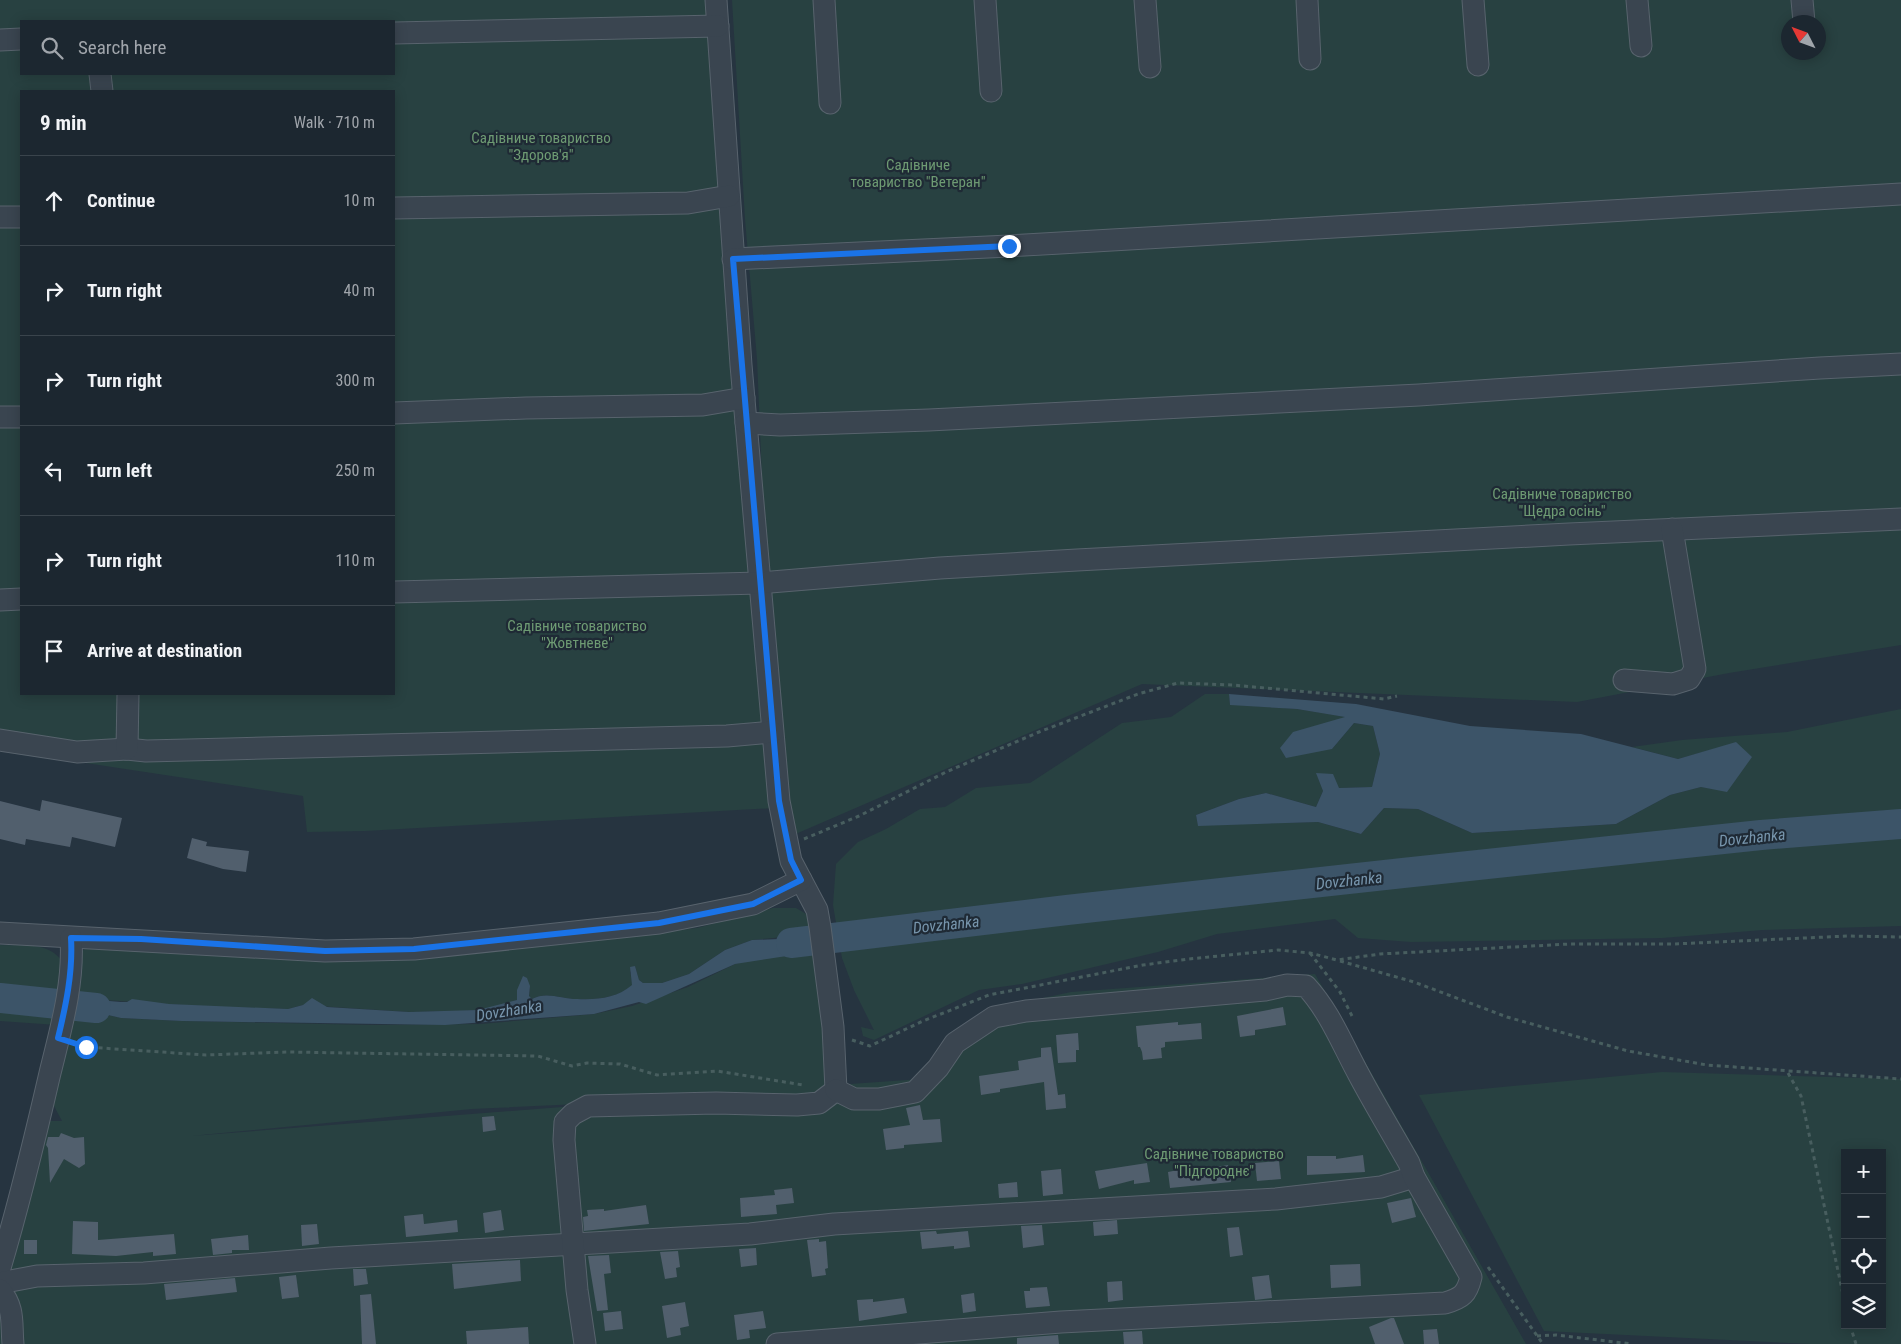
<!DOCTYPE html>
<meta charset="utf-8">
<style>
:root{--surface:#1c2730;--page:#29333c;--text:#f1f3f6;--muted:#a0a5ab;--line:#3a444c}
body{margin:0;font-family:"Roboto Condensed",sans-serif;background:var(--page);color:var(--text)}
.controls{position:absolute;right:15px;bottom:15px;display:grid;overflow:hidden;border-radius:0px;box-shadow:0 2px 12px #0003}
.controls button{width:45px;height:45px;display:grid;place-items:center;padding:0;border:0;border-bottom:1px solid var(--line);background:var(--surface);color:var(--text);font:25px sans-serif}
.compass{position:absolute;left:1781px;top:15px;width:45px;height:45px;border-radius:50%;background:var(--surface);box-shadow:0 2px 12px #0003;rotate:312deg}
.stop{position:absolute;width:15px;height:15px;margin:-11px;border:4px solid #1a73e8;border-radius:50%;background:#fff}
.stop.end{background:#1a73e8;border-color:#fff;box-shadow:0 1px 5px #0008}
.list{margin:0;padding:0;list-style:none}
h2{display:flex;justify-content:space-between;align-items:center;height:65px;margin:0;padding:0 20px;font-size:21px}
h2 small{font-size:16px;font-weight:400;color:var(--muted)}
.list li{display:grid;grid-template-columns:32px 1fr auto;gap:15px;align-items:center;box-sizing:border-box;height:90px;padding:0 20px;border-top:1px solid var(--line)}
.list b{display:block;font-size:19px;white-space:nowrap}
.list em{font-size:16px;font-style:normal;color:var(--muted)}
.icon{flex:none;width:28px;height:28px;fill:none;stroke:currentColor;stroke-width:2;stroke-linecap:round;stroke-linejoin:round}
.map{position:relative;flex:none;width:1901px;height:1344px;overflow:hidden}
.search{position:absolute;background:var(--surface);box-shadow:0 2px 12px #0003;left:20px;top:20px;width:375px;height:55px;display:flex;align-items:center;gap:12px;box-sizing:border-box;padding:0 18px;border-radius:0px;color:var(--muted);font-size:19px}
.panel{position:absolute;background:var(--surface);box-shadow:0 2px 12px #0003;left:20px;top:90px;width:375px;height:605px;border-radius:0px}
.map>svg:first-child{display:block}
.green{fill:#284141;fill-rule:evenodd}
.water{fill:#3c5468}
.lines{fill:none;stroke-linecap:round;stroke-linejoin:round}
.river{stroke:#3c5468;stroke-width:30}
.building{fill:#515f6d}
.minor-casing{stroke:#58636d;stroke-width:23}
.path{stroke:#485e5f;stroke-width:3;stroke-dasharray:4 4;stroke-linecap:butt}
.minor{stroke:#3a4550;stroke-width:21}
.route{stroke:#1a73e8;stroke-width:6}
.labels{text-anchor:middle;stroke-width:4.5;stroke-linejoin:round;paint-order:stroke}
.park-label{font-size:15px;fill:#6e9b73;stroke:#1f2a35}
.water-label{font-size:16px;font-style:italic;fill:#7795ac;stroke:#1f2a35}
</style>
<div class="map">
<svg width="1901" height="1344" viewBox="0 0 1901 1344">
<rect width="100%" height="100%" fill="#263440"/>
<g class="green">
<path d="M0,0H715L775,808L365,831L307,832L303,796L0,750ZM21,21H394V74H21ZM21,91H394V694H21Z"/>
<path d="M732,0H1901V645L1729,673L1577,702L1142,684L791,836L774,764L757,359L745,219ZM1788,22H1818V52H1788Z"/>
<polygon points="1205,694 1229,694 1230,704 1297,709 1347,717 1332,749 1354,723 1373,726 1380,754 1372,787 1339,788 1317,774 1323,791 1316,807 1266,793 1239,799 1196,815 1198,825 1318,822 1361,834 1384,808 1418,809 1472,833 1616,824 1670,795 1701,787 1727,791 1736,743 1678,759 1632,747 1682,740 1787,732 1901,709 1901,926 1763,930 1662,938 1411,942 1358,938 1335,919 1217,934 1158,952 1022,984 979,990 874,1040 863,1036 861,1027 874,1030 854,990 842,958 833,905 836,864 858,842 886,829 920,809 945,807 976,788 1030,783 1122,723 1171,717"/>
<path d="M773,908H796L808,915L812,928L810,939L806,935L752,940L725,950L689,974L662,983H643L639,980L635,966L630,972L633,985C617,998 597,1000 577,999C562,999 546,991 532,999L529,997L530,986L517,990V1000L489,1009L463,1011L409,1012L303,1005L288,1009L215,1007L71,998L77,954L85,949L111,947L447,956L697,928Z"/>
<path d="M0,945C24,946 48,941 63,962L57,1025L0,1021Z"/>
<path d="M812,945L836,1085L935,1078L996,1008L1071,992L1315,974L1526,1344H0V1276L47,1121H62L53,1104L73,1007L121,1018L182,1021L372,1025L481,1024L594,1014L632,1006L688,987L735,964ZM601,1103V1104L191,1136L472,1109Z"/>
<path d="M1662,1072L1901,1079V1344H1810L1544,1331L1419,1095ZM1845,1153H1882V1325H1845Z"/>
</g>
<g class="water">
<polygon points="1229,694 1356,704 1470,726 1581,734 1678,759 1736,742 1752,757 1727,792 1701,787 1670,795 1616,824 1472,833 1418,809 1384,808 1361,834 1318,822 1198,826 1196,815 1239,799 1266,793 1316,807 1323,791 1316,773 1333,774 1339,788 1372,787 1380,754 1373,726 1354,723 1332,749 1286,758 1280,748 1293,732 1345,717 1297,709 1230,705"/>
<path d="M811,935L812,945L805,948L800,954L735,964L646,1004L639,1002L594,1014L445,1025L182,1021L121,1018L73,1007L74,998L121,1002H127L132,999L169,1004L288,1009L303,1005L312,998L327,1007L409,1012L478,1010L517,1000V990L523,976L527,978L530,986L529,996L532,999C546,991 562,999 577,999C597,1000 617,998 632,985L630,967L635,966L639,980L643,983H662L689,974L725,950L752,940L779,939Z"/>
</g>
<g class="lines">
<g class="river">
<polyline points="791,943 1067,910 1403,873 1761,835 1901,824"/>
<polyline points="0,998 96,1008"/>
</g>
</g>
<g class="building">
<polygon points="42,800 122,818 115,847 72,837 70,847 26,839 25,845 0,839 0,801 40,811"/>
<polygon points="192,838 207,842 206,846 249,851 246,872 223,869 187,858"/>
<polygon points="1283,1007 1286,1025 1255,1030 1255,1035 1240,1037 1237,1016"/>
<polygon points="1178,1022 1178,1025 1201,1023 1202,1039 1165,1042 1165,1047 1161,1048 1162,1058 1143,1060 1142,1052 1140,1047 1138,1047 1136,1026"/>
<polygon points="1078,1033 1079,1050 1076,1050 1076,1062 1058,1063 1056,1035"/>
<polygon points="1051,1047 1058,1095 1065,1094 1066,1108 1046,1110 1044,1082 1000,1089 1000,1092 981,1095 979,1076 1019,1070 1018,1061 1041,1057 1041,1048"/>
<polygon points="920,1105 923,1120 940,1119 942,1142 904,1145 904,1148 886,1150 883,1129 910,1125 906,1108"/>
<polygon points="494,1116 496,1130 483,1132 482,1117"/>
<polygon points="61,1133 74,1138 84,1137 85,1164 79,1168 64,1159 50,1183 48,1148 46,1145 48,1137 59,1137"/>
<polygon points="1363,1155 1365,1172 1307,1175 1307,1156 1336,1156 1336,1159"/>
<polygon points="1279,1161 1281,1179 1257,1181 1255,1163"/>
<polygon points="1147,1163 1150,1182 1134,1184 1134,1180 1099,1189 1095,1171"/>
<polygon points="1228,1165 1231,1182 1170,1188 1168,1172 1193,1167 1193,1171"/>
<polygon points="1061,1169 1063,1194 1043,1196 1041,1171"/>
<polygon points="1017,1182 1018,1197 999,1198 998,1184"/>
<polygon points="792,1188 794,1203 776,1205 777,1214 741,1217 740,1198 775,1195 774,1190"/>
<polygon points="1411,1198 1416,1217 1392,1223 1387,1203"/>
<polygon points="646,1205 649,1224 584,1231 583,1217 588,1216 587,1210 604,1209 604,1211"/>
<polygon points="501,1210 504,1230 485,1233 483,1213"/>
<polygon points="423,1214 424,1224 457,1220 458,1232 406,1237 404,1216"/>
<polygon points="1117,1220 1118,1234 1094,1236 1093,1222"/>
<polygon points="73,1221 98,1222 98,1240 174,1234 176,1254 153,1256 153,1252 116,1256 72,1254"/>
<polygon points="317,1224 319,1244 302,1246 301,1225"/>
<polygon points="1042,1225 1044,1245 1023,1248 1021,1226"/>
<polygon points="1239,1227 1243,1255 1230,1257 1227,1228"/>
<polygon points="936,1231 937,1234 968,1231 970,1247 954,1249 954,1246 922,1249 920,1232"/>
<polygon points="248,1235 249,1250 232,1250 232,1253 213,1255 211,1239"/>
<polygon points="819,1239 819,1242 826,1241 828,1268 825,1269 826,1275 812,1277 807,1240"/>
<rect x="24" y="1240" width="13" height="14"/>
<polygon points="756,1248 757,1265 741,1267 739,1249"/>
<polygon points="678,1251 680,1267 676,1268 677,1277 665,1279 660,1252"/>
<polygon points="609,1255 611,1273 604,1274 608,1310 597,1311 588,1256"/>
<polygon points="520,1260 521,1281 454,1289 452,1264"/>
<polygon points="1360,1264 1361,1286 1331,1288 1330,1265"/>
<polygon points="353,1269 366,1269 368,1284 354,1286"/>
<polygon points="296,1275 299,1297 282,1299 279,1277"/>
<polygon points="1269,1275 1272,1298 1255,1300 1252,1277"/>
<polygon points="235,1278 237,1292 166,1300 164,1284"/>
<polygon points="1122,1281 1123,1300 1108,1302 1107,1282"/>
<polygon points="1047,1287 1050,1306 1026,1308 1024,1291 1030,1291 1030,1288"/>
<polygon points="974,1293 976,1311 963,1313 961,1295"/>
<polygon points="371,1294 376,1344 362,1344 360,1295"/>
<polygon points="904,1298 907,1313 859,1321 857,1300 873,1299 873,1302"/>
<polygon points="685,1302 689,1326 680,1328 681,1335 667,1338 662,1306"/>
<polygon points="621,1311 623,1329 605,1331 603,1313"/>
<polygon points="763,1311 766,1328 749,1330 750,1338 737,1340 734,1315"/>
<polygon points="1391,1318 1394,1318 1404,1344 1375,1344 1369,1327"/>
<polygon points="528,1327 529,1344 467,1344 466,1331"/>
<polygon points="1437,1329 1439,1344 1424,1344 1423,1330"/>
<polygon points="1142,1331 1143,1344 1124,1344 1123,1332"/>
<polygon points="1058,1335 1059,1344 1017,1344 1017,1338"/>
</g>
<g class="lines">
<defs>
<g id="minor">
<polyline points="716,0 741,365 779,801 791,861 817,910 820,927 833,1027 836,1090"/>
<polyline points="824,0 830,103"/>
<polyline points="985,0 991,91"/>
<polyline points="1145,0 1150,67"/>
<polyline points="1307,0 1310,59"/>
<polyline points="1473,0 1478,65"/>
<polyline points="1637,0 1641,46"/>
<polyline points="1802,0 1804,22"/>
<polyline points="394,33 718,26"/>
<polyline points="0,40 21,39"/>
<polyline points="100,74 102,91"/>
<polyline points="394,208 688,203 729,196"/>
<polyline points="0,217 21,217"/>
<polyline points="733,259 1009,246 1901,194"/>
<polyline points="394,413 526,408 703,405 744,398"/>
<polyline points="0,417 21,417"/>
<polyline points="746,423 780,425 929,420 1419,395 1820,368 1901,364"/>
<polyline points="394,592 760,583 940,568 1077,560 1569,534 1901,519"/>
<polyline points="0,600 21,599"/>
<polyline points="1624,680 1673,684 1689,679 1695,669 1672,529"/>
<polyline points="0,740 77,752 127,749 146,751 229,749 727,736 772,732"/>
<polyline points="127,749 128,694"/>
<polyline points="0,933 325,951 414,949 659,923 753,904 801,880"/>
<path d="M0,1268C19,1204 35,1138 50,1073C61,1028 74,984 71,938"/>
<polyline points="0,1283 37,1276 144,1273 331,1258 750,1234 834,1224 1276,1199 1381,1187 1414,1177"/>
<path d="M0,1290C15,1309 11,1322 13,1344"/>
<polyline points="585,1344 577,1290 564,1140 565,1122 573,1114 588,1106 716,1103 797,1105 819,1103 836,1090"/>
<path d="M777,1344L1061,1322L1445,1303C1462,1298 1467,1294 1471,1277L1414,1177L1409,1163C1392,1133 1375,1105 1359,1075C1342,1044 1330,1012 1306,986L1287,985L1265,990L1026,1011L994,1017L955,1043L938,1068L915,1092L879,1099H854L836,1090"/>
</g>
</defs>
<use href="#minor" class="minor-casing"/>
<g class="path">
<polyline points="804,839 859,816 946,772 1039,732 1138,694 1178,683 1233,685 1384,699 1397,696"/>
<polyline points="1310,953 1340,992 1353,1018"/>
<polyline points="1340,961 1414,982 1507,1017 1628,1051 1707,1065 1901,1079"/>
<polyline points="852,1040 870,1046 923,1021 989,995 1143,965 1189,959 1278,950 1310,953 1337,960 1380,954 1570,944 1674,944 1848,936 1901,937"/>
<polyline points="75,1044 86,1047 206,1055 287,1052 538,1056 572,1066 587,1063 620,1064 657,1075 717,1071 803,1085"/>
<polyline points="1788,1073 1801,1096 1845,1304"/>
<polyline points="1488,1267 1543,1344"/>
<polyline points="1850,1325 1856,1344"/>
<polyline points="1537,1336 1556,1335 1632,1344"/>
</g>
<use href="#minor" class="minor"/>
</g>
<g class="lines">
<path class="route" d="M86,1047L58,1038C66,1005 73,972 71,938L141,939L325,951L414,949L659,923L753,904L801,880L791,860L779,801L733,259L1009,246"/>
</g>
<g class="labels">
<g class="park-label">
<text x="541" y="143">Садівниче товариство<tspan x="541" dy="17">"Здоров'я"</tspan></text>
<text x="918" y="170">Садівниче<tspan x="918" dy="17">товариство "Ветеран"</tspan></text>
<text x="1562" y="499">Садівниче товариство<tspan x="1562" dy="17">"Щедра осінь"</tspan></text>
<text x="577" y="631">Садівниче товариство<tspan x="577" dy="17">"Жовтневе"</tspan></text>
<text x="1214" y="1159">Садівниче товариство<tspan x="1214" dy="17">"Підгороднє"</tspan></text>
</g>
<g class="water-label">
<text transform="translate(1752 837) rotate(-6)" y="6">Dovzhanka</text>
<text transform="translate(1349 880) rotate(-6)" y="6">Dovzhanka</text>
<text transform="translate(946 924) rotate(-6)" y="6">Dovzhanka</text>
<text transform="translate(509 1010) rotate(-9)" y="6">Dovzhanka</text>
</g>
</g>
</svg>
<div class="controls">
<button>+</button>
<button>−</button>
<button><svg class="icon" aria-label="locate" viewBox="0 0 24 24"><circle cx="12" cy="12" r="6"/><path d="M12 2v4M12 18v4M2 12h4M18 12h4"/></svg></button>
<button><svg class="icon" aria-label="layers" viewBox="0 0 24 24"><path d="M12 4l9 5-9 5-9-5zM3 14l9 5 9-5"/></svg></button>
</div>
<svg class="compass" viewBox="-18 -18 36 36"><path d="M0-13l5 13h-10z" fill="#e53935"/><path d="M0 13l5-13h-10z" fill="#a0a5ab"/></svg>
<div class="stop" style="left:86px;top:1047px"></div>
<div class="stop end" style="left:1009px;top:246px"></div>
<div class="search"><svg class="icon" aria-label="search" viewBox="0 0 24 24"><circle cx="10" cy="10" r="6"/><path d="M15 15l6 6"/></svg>Search here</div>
<section class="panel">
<h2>9 min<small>Walk · 710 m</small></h2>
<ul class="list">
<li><svg class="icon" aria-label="ahead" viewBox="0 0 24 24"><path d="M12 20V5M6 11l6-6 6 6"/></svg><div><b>Continue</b></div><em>10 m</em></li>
<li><svg class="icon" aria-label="right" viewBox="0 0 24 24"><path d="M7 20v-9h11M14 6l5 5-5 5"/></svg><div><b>Turn right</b></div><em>40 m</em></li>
<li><svg class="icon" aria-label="right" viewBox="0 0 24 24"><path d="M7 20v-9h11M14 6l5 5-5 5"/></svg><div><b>Turn right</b></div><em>300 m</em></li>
<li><svg class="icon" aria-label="left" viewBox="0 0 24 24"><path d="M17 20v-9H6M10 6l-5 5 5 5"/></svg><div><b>Turn left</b></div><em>250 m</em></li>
<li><svg class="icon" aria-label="right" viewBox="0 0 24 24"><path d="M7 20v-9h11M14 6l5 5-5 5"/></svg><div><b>Turn right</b></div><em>110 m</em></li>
<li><svg class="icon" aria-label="arrive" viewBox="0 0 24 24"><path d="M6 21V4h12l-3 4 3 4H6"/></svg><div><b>Arrive at destination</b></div></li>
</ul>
</section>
</div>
